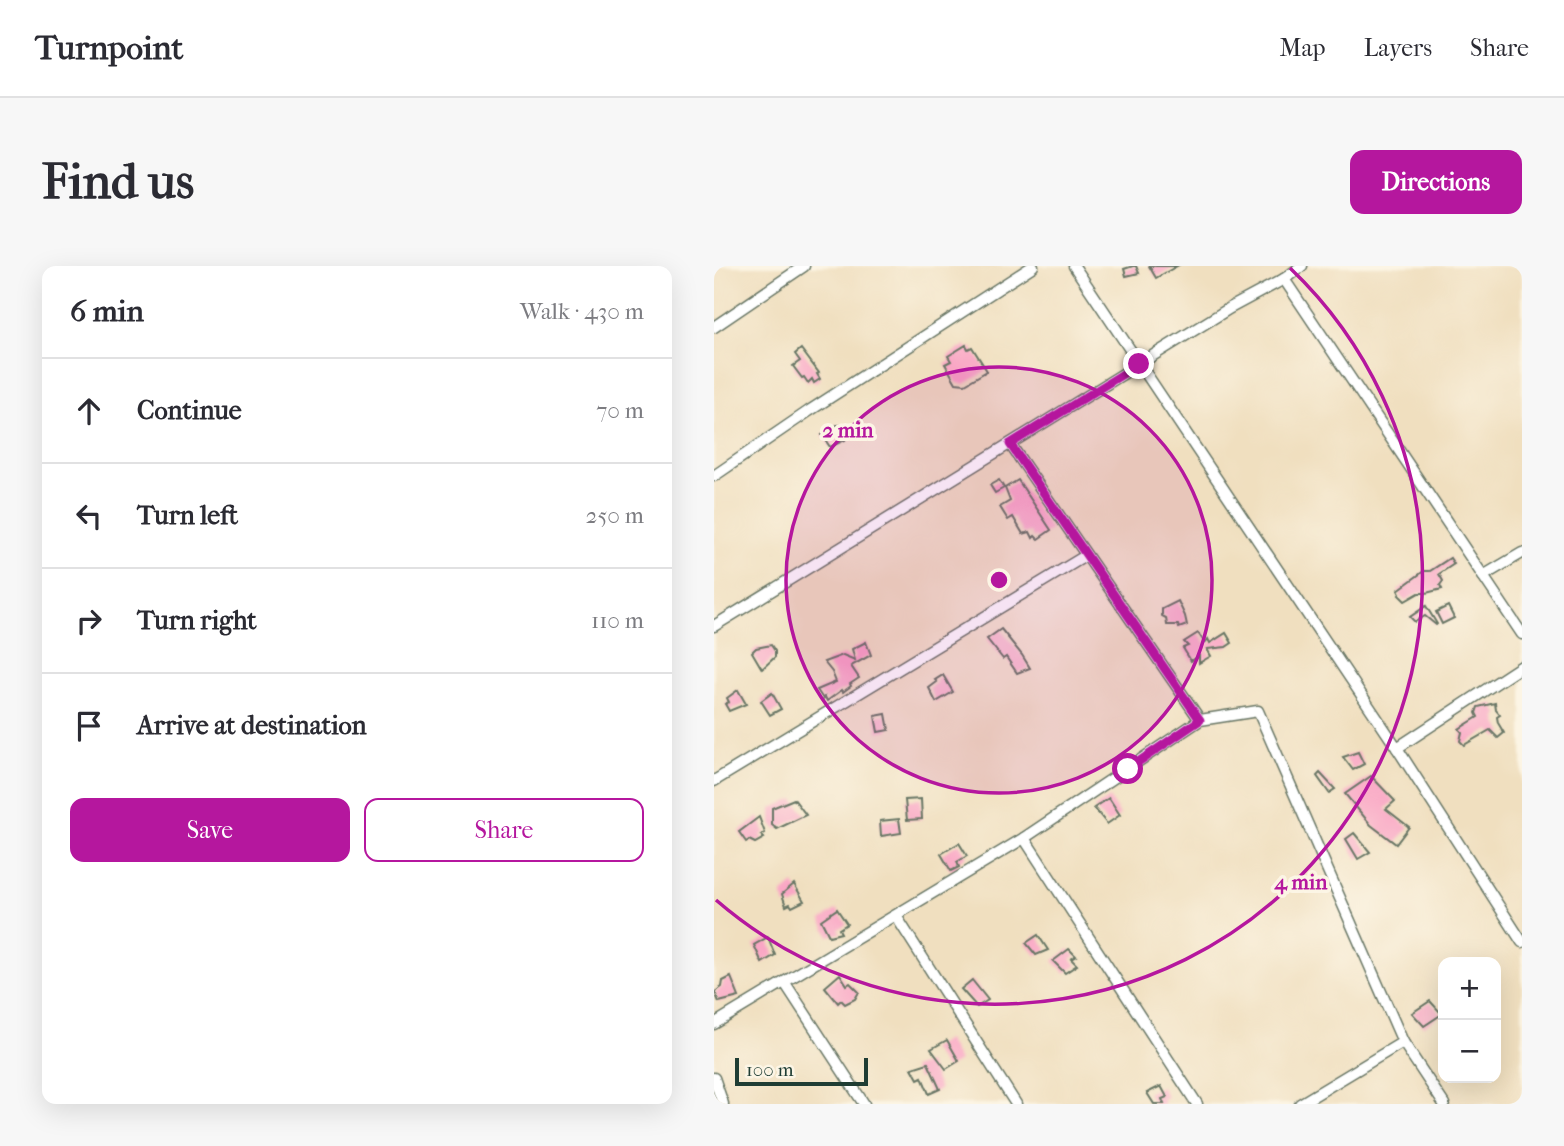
<!DOCTYPE html>
<meta charset="utf-8">
<style>
:root{--surface:#fff;--page:#f7f7f7;--text:#2b2b33;--muted:#7c7c81;--line:#e1e1e2;--accent:#b5179e}
body{margin:0;font-family:"IM FELL French Canon",serif;background:var(--page);color:var(--text)}
.controls{position:absolute;right:21px;bottom:21px;display:grid;overflow:hidden;border-radius:14px;box-shadow:0 7px 28px #0002}
.controls button{width:63px;height:63px;display:grid;place-items:center;padding:0;border:0;border-bottom:2px solid var(--line);background:var(--surface);color:var(--text);font:35px sans-serif}
.scale{position:absolute;left:21px;bottom:18px;width:133px;box-sizing:border-box;padding-left:7px;border:4px solid #1f3d34;border-top:0;font-size:19px;line-height:24px;white-space:nowrap;color:#1f3d34;-webkit-text-stroke:5px #fcf5e5;paint-order:stroke}
.stop{position:absolute;width:21px;height:21px;margin:-16px;border:5px solid #b5179e;border-radius:50%;background:#fff}
.stop.end{background:#b5179e;border-color:#fff;box-shadow:0 2px 7px #0008}
.list{margin:0;padding:0;list-style:none}
h2{display:flex;justify-content:space-between;align-items:center;height:91px;margin:0;padding:0 28px;font-size:30px}
h2 small{font-size:23px;font-weight:400;color:var(--muted)}
.list li{display:grid;grid-template-columns:46px 1fr auto;gap:21px;align-items:center;box-sizing:border-box;height:105px;padding:0 28px;border-top:2px solid var(--line)}
.list b{display:block;font-size:26px;white-space:nowrap}
.list em{font-size:23px;font-style:normal;color:var(--muted)}
.actions{display:flex;gap:14px;padding:21px 28px}
.actions a{flex:1;padding:16px 0;border:2px solid var(--accent);border-radius:14px;text-align:center;font-size:24px;color:var(--accent)}
.actions .main{background:var(--accent);color:#fff}
.icon{flex:none;width:38px;height:38px;fill:none;stroke:currentColor;stroke-width:2;stroke-linecap:round;stroke-linejoin:round}
.map{position:relative;flex:none;width:808px;height:838px;overflow:hidden;border-radius:14px}
header{display:flex;align-items:center;gap:42px;box-sizing:border-box;height:98px;padding:0 35px;background:var(--surface);border-bottom:2px solid var(--line)}
header strong{font-size:33px}
nav{display:flex;gap:38px;margin-inline-start:auto;font-size:24px}
.intro{display:flex;align-items:center;justify-content:space-between;box-sizing:border-box;height:168px;padding:0 42px}
h1{margin:0;font-size:49px}
.button{padding:18px 32px;border-radius:14px;background:var(--accent);color:#fff;font-size:24px;font-weight:700}
main{display:flex;gap:42px;padding:0 42px}
aside{flex:1;background:var(--surface);border-radius:14px;box-shadow:0 7px 28px #0002}
.map>svg:first-child{display:block}
.building{fill:#f9a6c4}
.lines{fill:none;stroke-linecap:round;stroke-linejoin:round}
.minor-casing{stroke:#687665;stroke-width:13}
.minor{stroke:#fff;stroke-width:10}
.route{stroke:#b5179e;stroke-width:9}
.ring{fill:none;stroke:#b5179e;stroke-width:3.5}
.centre{fill:#b5179e;stroke:#fcf5e5;stroke-width:3.5}
.ring-label{font-size:21px;text-anchor:middle;font-weight:bold;fill:#b5179e;stroke:#fcf5e5;stroke-width:7;stroke-linejoin:round;paint-order:stroke}
</style>
<header>
<strong>Turnpoint</strong>
<nav><a>Map</a><a>Layers</a><a>Share</a></nav>
</header>
<div class="intro"><h1>Find us</h1><a class="button">Directions</a></div>
<main>
<aside>
<h2>6 min<small>Walk · 430 m</small></h2>
<ul class="list">
<li><svg class="icon" aria-label="ahead" viewBox="0 0 24 24"><path d="M12 20V5M6 11l6-6 6 6"/></svg><div><b>Continue</b></div><em>70 m</em></li>
<li><svg class="icon" aria-label="left" viewBox="0 0 24 24"><path d="M17 20v-9H6M10 6l-5 5 5 5"/></svg><div><b>Turn left</b></div><em>250 m</em></li>
<li><svg class="icon" aria-label="right" viewBox="0 0 24 24"><path d="M7 20v-9h11M14 6l5 5-5 5"/></svg><div><b>Turn right</b></div><em>110 m</em></li>
<li><svg class="icon" aria-label="arrive" viewBox="0 0 24 24"><path d="M6 21V4h12l-3 4 3 4H6"/></svg><div><b>Arrive at destination</b></div></li>
</ul>
<div class="actions"><a class="main">Save</a><a>Share</a></div>
</aside>
<div class="map">
<svg width="808" height="838" viewBox="0 0 808 838">
<rect width="100%" height="100%" fill="#fcf5e5"/>
<filter id="ink" filterUnits="userSpaceOnUse"><feTurbulence type="fractalNoise" baseFrequency=".0143" numOctaves="2"/><feDisplacementMap in="SourceGraphic" scale="14" xChannelSelector="R" yChannelSelector="G"/><feConvolveMatrix kernelMatrix="1 2 1 2 8 2 1 2 1" color-interpolation-filters="sRGB"/></filter>
<filter id="wash" filterUnits="userSpaceOnUse"><feTurbulence type="fractalNoise" baseFrequency=".00686" numOctaves="4" result="noise"/><feDisplacementMap in="SourceGraphic" scale="28" xChannelSelector="R" yChannelSelector="G"/><feGaussianBlur stdDeviation="1.57" result="paint"/><feColorMatrix in="noise" values="0 0 0 0 0 0 0 0 0 0 0 0 0 0 0 0 0 1.4 0 .05"/><feComposite in="paint" operator="in"/></filter>
<g filter="url(#wash)">
<rect width="100%" height="100%" fill="#f0dfbf"/>
<g id="blocks">
<g class="building">
<polygon points="419,0 422,0 425,7 412,10 410,3"/>
<polygon points="435,0 463,0 442,12"/>
<polygon points="252,79 254,83 258,81 273,105 251,118 242,117 231,98 237,95 234,90"/>
<polygon points="87,83 105,107 103,108 106,113 100,117 98,113 94,117 90,111 88,112 79,100 86,95 81,88"/>
<polygon points="123,159 132,160 136,168 130,172 131,174 116,181 108,169"/>
<polygon points="285,214 290,222 281,227 276,219"/>
<polygon points="304,214 337,264 324,273 321,270 319,272 316,266 309,268 299,251 294,254 286,241 296,235 291,222"/>
<polygon points="736,292 740,298 725,308 729,315 726,319 728,323 712,327 705,327 691,335 685,329 686,328 684,324 710,305 716,305"/>
<polygon points="464,335 471,350 473,359 465,362 464,359 453,359 452,352 448,350 448,343"/>
<polygon points="712,340 723,358 722,359 711,350 701,356 696,351"/>
<polygon points="734,340 740,352 728,358 722,346"/>
<polygon points="287,363 308,389 316,402 303,407 292,391 289,393 273,373"/>
<polygon points="484,367 491,377 494,373 496,377 512,367 518,377 512,381 493,383 497,390 485,397 485,390 477,395 469,382 474,380 470,376"/>
<polygon points="152,376 157,389 137,400 145,412 136,418 137,420 129,426 128,424 113,435 111,431 109,433 103,424 122,416 118,406 110,396 129,389 141,394 138,383"/>
<polygon points="57,379 61,385 61,391 48,403 38,386 42,382"/>
<polygon points="229,409 239,426 222,436 215,422 223,416 221,414"/>
<polygon points="24,424 32,438 15,445 11,438 15,436 13,432"/>
<polygon points="58,427 67,443 56,449 47,435"/>
<polygon points="781,437 782,444 786,449 783,451 784,457 790,467 784,472 776,464 750,479 746,475 748,466 745,463 764,451 762,447 764,441"/>
<polygon points="172,448 175,464 164,466 161,450"/>
<polygon points="644,486 650,498 639,504 629,491"/>
<polygon points="606,507 621,523 615,527 603,510"/>
<polygon points="657,510 681,535 672,543 695,561 682,578 657,559 631,528"/>
<polygon points="395,532 406,549 393,558 380,542"/>
<polygon points="80,533 92,549 63,563 58,559 58,542"/>
<polygon points="207,533 208,553 193,554 191,534"/>
<polygon points="45,551 51,567 47,569 50,572 41,577 35,574 32,576 25,566"/>
<polygon points="185,553 187,567 167,570 166,555"/>
<polygon points="640,567 656,586 644,593 632,573"/>
<polygon points="245,577 253,590 243,596 245,601 237,605 227,588"/>
<polygon points="80,618 90,635 78,641 76,638 72,640 68,628"/>
<polygon points="123,643 133,658 125,663 127,667 115,670 107,654"/>
<polygon points="324,669 334,684 322,689 312,677"/>
<polygon points="54,671 61,689 48,697 40,679"/>
<polygon points="355,683 362,690 357,693 363,699 351,707 339,695"/>
<polygon points="126,708 133,719 136,717 145,726 141,733 131,738 127,734 124,737 111,721"/>
<polygon points="17,711 25,731 5,736 1,726 8,721 9,715"/>
<polygon points="258,714 274,734 263,741 247,723"/>
<polygon points="716,735 728,748 710,760 698,747"/>
<polygon points="233,774 245,795 232,803 217,783"/>
<polygon points="214,797 226,823 215,828 208,811 204,813 198,802"/>
<polygon points="447,820 453,831 448,833 450,838 440,838 433,827"/>
</g>
</g>
</g>
<g filter="url(#ink)">
<use href="#blocks" fill-opacity="0" stroke="#687665" stroke-width="2"/>
<g class="lines">
<defs>
<g id="minor">
<polyline points="360,0 683,482 808,400"/>
<polyline points="570,13 808,368"/>
<polyline points="0,61 90,0"/>
<polyline points="296,178 486,454"/>
<polyline points="0,210 95,145 319,0"/>
<polyline points="769,310 808,287"/>
<polyline points="0,360 516,42 570,13 588,0"/>
<polyline points="683,482 808,676"/>
<polyline points="0,515 371,290"/>
<polyline points="310,572 483,838"/>
<polyline points="182,650 302,838"/>
<polyline points="71,717 150,838"/>
<polyline points="0,758 310,572 486,454 544,445 689,776 730,838"/>
<polyline points="0,812 9,838"/>
<polyline points="586,838 689,776"/>
</g>
</defs>
<use href="#minor" class="minor-casing"/>
<use href="#minor" class="minor"/>
</g>
</g>
<g class="lines" filter="url(#ink)">
<polyline class="route" points="414,503 486,454 296,178 425,98"/>
</g>
<circle cx="285" cy="314" r="213" fill="#b5179e" fill-opacity=".12"/>
<g class="ring">
<circle cx="285" cy="314" r="213"/>
<path d="M576 2A427 427 0 0 1 2 634"/>
</g>
<circle cx="285" cy="314" r="10" class="centre"/>
<g class="ring-label">
<text x="134" y="171">2 min</text>
<text x="587" y="623">4 min</text>
</g>
</svg>
<div class="controls">
<button>+</button>
<button>−</button>
</div>
<div class="scale">100 m</div>
<div class="stop" style="left:414px;top:503px"></div>
<div class="stop end" style="left:425px;top:98px"></div>
</div>
</main>
